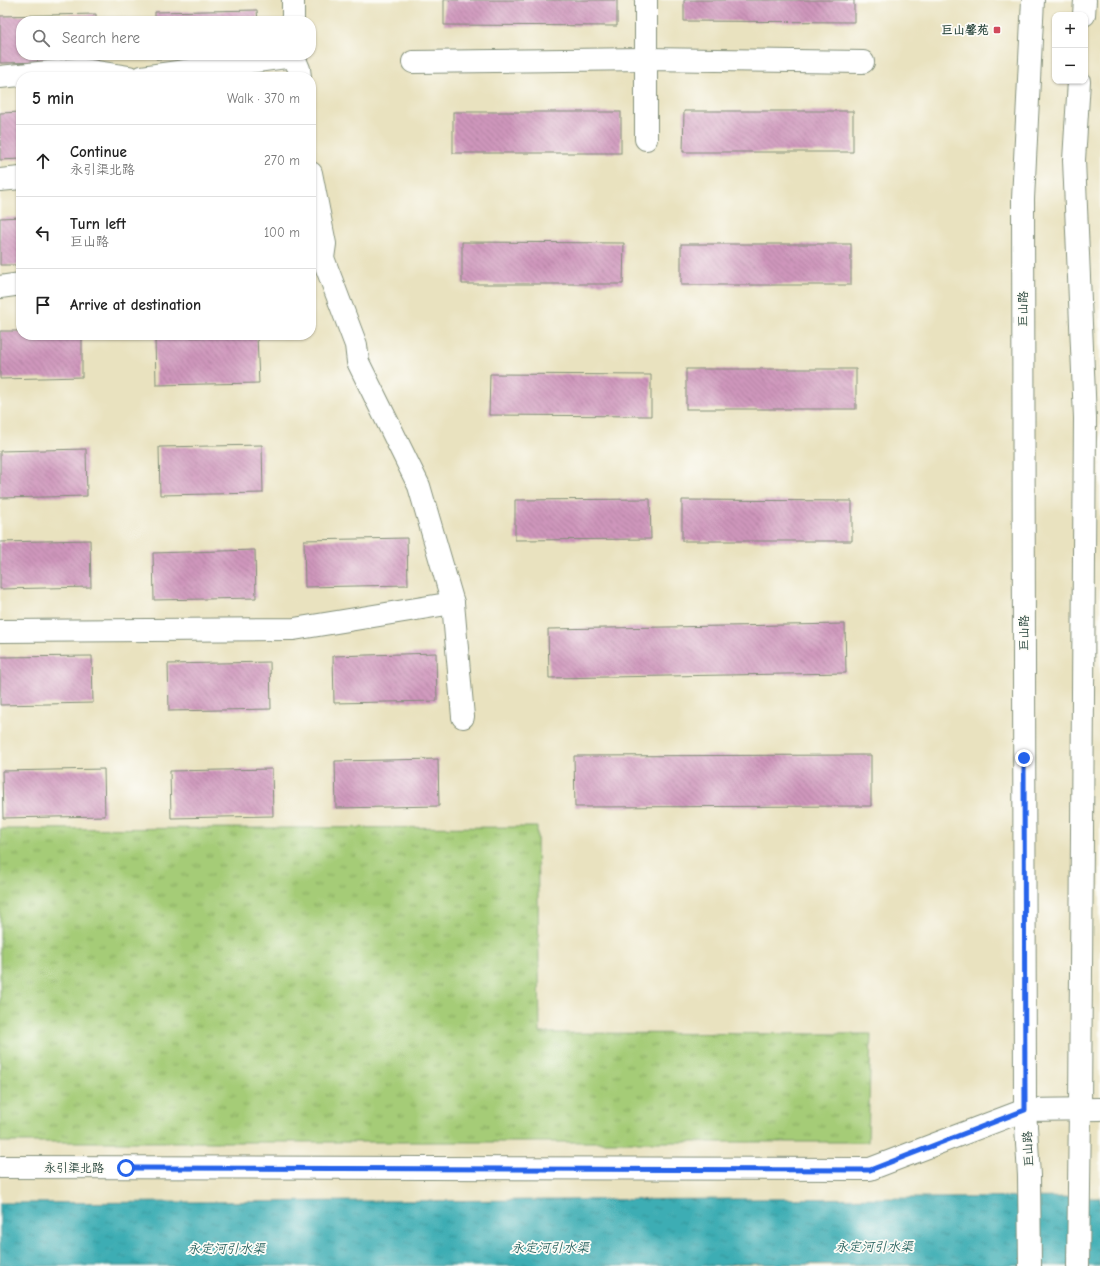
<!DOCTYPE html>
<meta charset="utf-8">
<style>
:root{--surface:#fff;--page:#f6f6f6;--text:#222;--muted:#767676;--line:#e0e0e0}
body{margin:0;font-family:"Comic Neue","LXGW WenKai TC",sans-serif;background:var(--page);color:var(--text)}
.controls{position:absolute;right:12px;top:12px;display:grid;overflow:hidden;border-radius:8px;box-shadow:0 1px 3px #0004}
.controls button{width:36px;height:36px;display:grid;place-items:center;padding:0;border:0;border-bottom:1px solid var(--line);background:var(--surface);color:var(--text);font:20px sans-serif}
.stop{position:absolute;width:12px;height:12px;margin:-9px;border:3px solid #2563eb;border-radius:50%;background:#fff}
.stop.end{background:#2563eb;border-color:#fff;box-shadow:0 1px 4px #0008}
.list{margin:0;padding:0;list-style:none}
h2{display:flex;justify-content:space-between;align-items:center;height:52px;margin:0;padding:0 16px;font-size:17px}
h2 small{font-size:13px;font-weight:400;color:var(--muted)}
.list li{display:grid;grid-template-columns:26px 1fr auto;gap:12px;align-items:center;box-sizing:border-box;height:72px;padding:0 16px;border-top:1px solid var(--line)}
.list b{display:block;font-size:15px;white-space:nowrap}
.list p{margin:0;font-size:13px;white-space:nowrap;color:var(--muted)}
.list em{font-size:13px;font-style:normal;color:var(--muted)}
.icon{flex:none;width:22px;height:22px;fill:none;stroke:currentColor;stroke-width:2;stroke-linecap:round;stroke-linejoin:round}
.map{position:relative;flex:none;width:1100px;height:1266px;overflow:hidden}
.search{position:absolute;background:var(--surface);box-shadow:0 1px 3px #0004;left:16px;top:16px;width:300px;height:44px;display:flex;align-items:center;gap:10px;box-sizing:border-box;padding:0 14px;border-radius:16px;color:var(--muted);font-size:15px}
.panel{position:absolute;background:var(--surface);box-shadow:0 1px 3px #0004;left:16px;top:72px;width:300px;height:268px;border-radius:16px}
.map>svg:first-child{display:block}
.park{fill:url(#park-tufts);stroke:#628456}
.water{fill:url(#water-ripples);stroke:#2e7574}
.building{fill:url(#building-back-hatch)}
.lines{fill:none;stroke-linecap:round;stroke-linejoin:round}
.minor-casing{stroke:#84907a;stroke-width:24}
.major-casing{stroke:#84907a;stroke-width:24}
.minor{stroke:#fff;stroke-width:22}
.major{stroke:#fff;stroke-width:22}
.route{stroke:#2563eb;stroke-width:5}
.poi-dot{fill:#d1495b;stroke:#fdfcf7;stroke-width:1.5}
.labels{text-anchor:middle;stroke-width:3.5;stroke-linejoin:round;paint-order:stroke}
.poi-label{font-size:12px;font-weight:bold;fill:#1f3d34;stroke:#fdfcf7;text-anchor:end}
.street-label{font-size:12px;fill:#1f3d34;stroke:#fdfcf7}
.water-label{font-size:13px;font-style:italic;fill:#296461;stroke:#fdfcf7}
</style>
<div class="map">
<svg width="1100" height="1266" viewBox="0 0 1100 1266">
<defs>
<pattern id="park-tufts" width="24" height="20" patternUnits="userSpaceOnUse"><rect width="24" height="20" fill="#a5cc77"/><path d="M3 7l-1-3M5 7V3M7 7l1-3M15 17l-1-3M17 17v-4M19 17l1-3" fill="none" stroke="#86a762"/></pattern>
<pattern id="water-ripples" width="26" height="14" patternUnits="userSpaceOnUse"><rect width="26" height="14" fill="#3cadb4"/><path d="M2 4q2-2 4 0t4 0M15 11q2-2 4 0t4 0" fill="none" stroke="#328e93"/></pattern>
<pattern id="building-back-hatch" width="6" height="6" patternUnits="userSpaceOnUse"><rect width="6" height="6" fill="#cf96bc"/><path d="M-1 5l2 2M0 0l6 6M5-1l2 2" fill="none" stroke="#a77c9a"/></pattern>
</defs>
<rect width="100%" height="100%" fill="#fdfcf7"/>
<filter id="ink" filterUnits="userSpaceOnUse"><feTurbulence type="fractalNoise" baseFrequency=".025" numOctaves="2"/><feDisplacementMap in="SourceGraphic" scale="8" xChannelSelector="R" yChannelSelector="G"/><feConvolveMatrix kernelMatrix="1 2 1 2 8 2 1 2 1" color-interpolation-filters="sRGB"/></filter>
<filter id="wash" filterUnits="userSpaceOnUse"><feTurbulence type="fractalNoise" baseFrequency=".012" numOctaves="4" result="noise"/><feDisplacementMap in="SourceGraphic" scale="16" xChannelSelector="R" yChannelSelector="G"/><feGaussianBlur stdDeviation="0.9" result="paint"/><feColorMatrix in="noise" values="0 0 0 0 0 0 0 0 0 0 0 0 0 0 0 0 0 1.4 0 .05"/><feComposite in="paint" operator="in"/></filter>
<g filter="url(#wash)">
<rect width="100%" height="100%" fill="#e9e2bf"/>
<polygon class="park" points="537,827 540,1033 871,1034 868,1142 0,1142 0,829"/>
<polygon class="water" points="1100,1197 1100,1266 735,1264 721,1266 0,1266 0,1203"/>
<g id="blocks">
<g class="building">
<polygon points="444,0 617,0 617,26 444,25"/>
<polygon points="684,0 854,0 854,22 684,21"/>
<polygon points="257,10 258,21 155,21 155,12"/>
<polygon points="96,14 96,21 21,21 21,55 97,55 97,61 0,63 0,16"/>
<polygon points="156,55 258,55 259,57 156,59"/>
<polygon points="684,111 853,111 853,152 683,152"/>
<polygon points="21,112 21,159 0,160 0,113"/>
<rect x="453" y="112" width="168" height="41"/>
<polygon points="21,217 21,265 0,265 0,218"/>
<polygon points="462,242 624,243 623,284 462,284"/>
<rect x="681" y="244" width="170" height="41"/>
<polygon points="0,331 21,331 21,335 82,335 82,377 0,379"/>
<polygon points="257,336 259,383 156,385 155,338"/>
<rect x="686" y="369" width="170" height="40"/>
<polygon points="490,374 651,375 651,416 489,415"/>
<polygon points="262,445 263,493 160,495 159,447"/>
<polygon points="86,449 87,496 0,498 0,451"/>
<polygon points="650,499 651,539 515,540 515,500"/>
<polygon points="682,500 852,501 852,541 682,541"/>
<polygon points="407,538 408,585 305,587 304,540"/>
<polygon points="90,540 91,587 0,589 0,542"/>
<polygon points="255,550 256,598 154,600 153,553"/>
<polygon points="845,624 846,673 549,678 548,629"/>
<polygon points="436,653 437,701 334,703 333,656"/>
<polygon points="92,656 93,703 0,705 0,657"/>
<polygon points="270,662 271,709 169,711 168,664"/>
<polygon points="871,755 871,806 575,807 574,756"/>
<polygon points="438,759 439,806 336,808 335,761"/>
<polygon points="104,769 105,816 3,818 2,771"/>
<polygon points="272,769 273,816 171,818 170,771"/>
</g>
</g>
</g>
<g filter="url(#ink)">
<use href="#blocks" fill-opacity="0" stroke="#84907a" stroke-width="1"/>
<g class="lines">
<defs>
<g id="minor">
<polyline points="293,0 293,21"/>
<polyline points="646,0 646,139"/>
<polyline points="293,55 299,69 300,77"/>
<polyline points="413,62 646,59 863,62"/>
<polyline points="0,77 78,69 129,77"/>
<polyline points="142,77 293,56"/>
<polyline points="311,173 325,244 323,258 356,345 358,362 419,486 453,603 463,717"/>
<polyline points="0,180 21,178"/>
<polyline points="0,287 21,284"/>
<polyline points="0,631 294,629 453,603"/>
<polyline points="0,1167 870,1169 1025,1110 1100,1109"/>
</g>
<g id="major">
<polyline points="1084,15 1085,0"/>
<polyline points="1030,1266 1029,1176 1025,1110 1023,199 1033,0"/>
<polyline points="1078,1266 1080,1109 1085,418 1074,160 1079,81"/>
</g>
</defs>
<use href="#minor" class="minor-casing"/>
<use href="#major" class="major-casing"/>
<use href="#minor" class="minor"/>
<use href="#major" class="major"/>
</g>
</g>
<g class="lines" filter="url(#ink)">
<polyline class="route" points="126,1168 870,1170 1025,1110 1024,758"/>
</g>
<rect class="poi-dot" x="993" y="26" width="8" height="8" rx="2"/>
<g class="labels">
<g class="poi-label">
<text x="989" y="34">巨山馨苑</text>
</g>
<g class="street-label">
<text transform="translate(1023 309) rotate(-90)" y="4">巨山路</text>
<text transform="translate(1024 633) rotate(-90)" y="4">巨山路</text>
<text transform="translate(1028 1149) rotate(-93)" y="4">巨山路</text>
<text x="74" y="1172">永引渠北路</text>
</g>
<g class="water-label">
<text x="874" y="1251">永定河引水渠</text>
<text x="550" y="1252">永定河引水渠</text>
<text x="226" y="1253">永定河引水渠</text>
</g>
</g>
</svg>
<div class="controls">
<button>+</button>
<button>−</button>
</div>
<div class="stop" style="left:126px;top:1168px"></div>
<div class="stop end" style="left:1024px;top:758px"></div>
<div class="search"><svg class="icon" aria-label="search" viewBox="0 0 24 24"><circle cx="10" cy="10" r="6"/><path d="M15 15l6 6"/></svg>Search here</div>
<section class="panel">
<h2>5 min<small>Walk · 370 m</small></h2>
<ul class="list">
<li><svg class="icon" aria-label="ahead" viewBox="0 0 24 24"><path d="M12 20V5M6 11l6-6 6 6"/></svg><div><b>Continue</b><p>永引渠北路</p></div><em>270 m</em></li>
<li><svg class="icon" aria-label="left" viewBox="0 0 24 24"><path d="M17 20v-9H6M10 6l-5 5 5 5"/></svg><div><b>Turn left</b><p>巨山路</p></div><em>100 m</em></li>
<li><svg class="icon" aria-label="arrive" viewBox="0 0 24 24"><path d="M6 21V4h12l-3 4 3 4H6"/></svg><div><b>Arrive at destination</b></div></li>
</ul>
</section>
</div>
